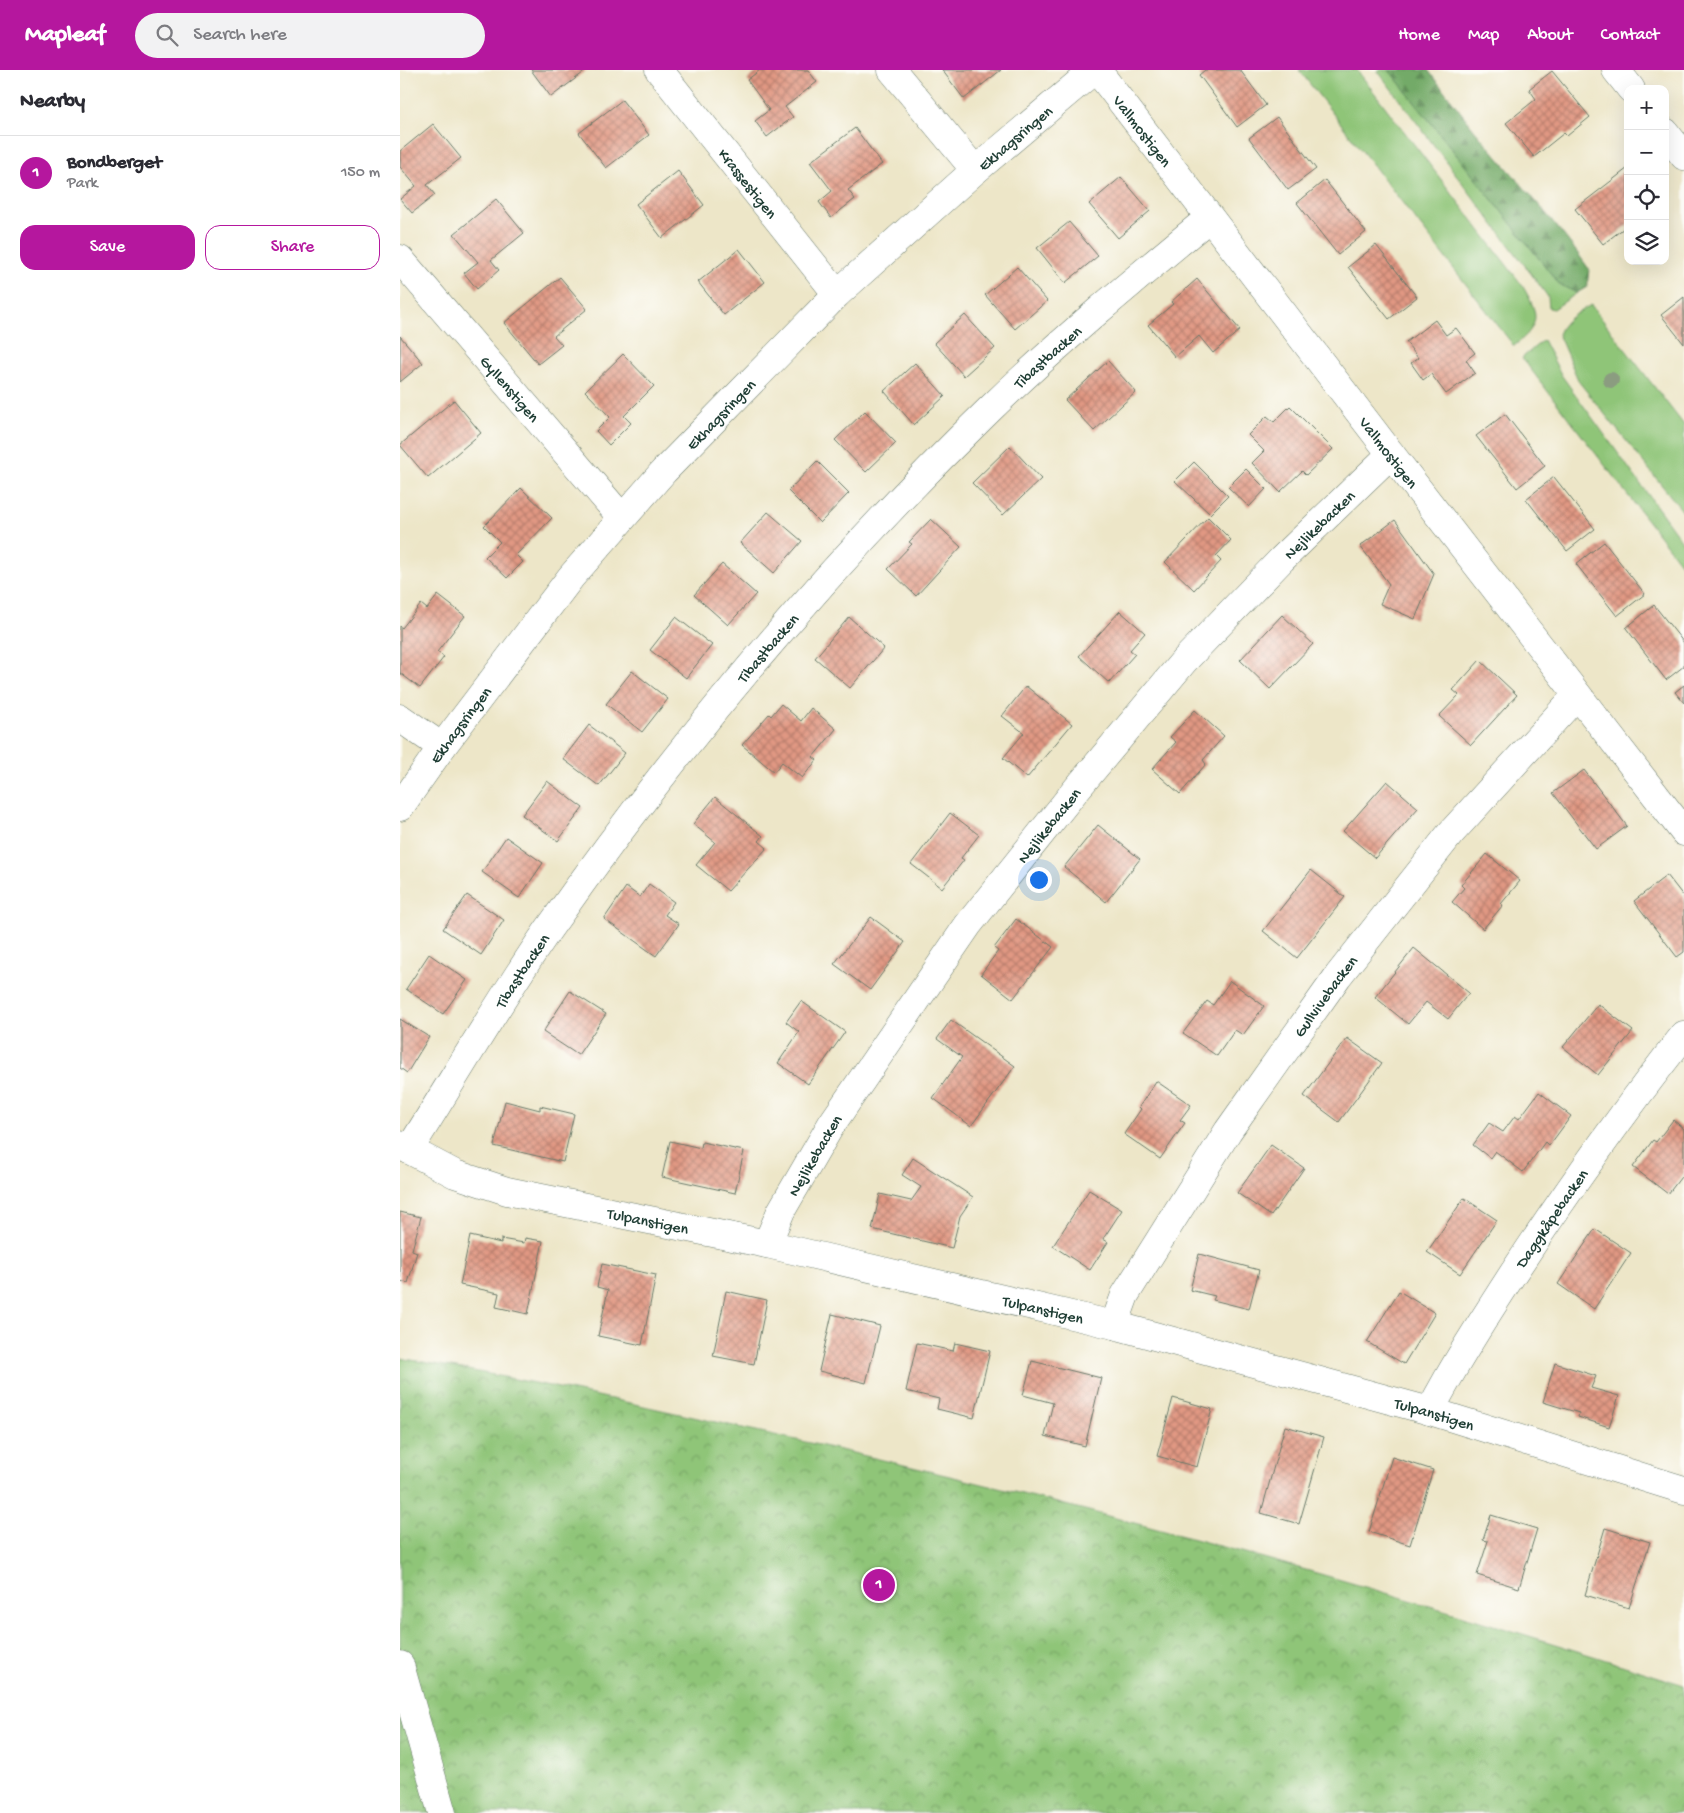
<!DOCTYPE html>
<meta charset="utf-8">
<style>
:root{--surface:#fff;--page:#f2f2f3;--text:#2b2b33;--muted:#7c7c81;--line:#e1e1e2;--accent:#b5179e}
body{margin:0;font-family:"Gochi Hand",sans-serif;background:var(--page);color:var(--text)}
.controls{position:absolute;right:15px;top:15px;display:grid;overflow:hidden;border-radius:10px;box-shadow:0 5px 20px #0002}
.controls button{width:45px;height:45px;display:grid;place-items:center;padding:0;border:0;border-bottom:1px solid var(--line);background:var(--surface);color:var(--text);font:25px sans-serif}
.you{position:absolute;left:638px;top:809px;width:18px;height:18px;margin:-12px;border:4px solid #fff;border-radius:50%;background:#1a73e8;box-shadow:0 0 0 8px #1a73e833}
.badge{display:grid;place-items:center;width:32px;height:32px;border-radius:50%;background:var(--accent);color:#fff;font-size:16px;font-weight:700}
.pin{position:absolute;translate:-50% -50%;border:2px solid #fff;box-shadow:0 1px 5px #0006}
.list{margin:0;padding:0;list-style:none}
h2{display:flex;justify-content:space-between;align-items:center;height:65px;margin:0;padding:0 20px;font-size:21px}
h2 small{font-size:16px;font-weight:400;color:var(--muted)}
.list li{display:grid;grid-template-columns:32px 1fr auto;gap:15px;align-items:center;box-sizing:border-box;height:75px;padding:0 20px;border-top:1px solid var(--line)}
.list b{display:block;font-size:19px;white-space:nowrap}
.list p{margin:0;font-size:16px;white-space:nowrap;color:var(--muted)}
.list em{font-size:16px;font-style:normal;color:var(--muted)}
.actions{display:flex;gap:10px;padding:15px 20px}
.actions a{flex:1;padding:11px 0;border:1px solid var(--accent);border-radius:15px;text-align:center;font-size:18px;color:var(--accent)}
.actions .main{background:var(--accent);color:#fff}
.icon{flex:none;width:28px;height:28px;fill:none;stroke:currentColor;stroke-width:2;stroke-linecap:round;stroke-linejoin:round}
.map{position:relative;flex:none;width:1284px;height:1743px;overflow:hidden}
header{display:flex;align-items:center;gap:30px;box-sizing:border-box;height:70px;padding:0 25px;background:var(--accent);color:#fff}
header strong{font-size:24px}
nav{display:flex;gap:28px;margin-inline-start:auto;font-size:18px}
.search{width:350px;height:45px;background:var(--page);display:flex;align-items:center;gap:12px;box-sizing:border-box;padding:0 18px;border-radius:28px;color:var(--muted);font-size:19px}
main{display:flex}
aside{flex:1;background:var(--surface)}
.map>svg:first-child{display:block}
.grass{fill:#8fc578;stroke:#578156}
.forest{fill:url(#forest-firs);stroke:#49744e}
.park{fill:url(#park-crowns);stroke:#578156}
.building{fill:url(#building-cross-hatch)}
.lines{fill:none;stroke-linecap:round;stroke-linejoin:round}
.minor-casing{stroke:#677868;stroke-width:29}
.minor{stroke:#fff;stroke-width:28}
.tree{fill:#8b9c80}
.labels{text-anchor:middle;stroke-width:4;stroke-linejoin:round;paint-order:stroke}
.street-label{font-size:16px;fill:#1f3d34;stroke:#fdfcf7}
</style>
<header>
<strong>Mapleaf</strong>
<div class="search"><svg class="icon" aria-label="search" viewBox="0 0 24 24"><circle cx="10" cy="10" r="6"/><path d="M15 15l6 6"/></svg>Search here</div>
<nav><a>Home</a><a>Map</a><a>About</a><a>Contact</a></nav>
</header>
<main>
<aside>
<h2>Nearby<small></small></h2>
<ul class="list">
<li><span class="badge">1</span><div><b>Bondberget</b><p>Park</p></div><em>150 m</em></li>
</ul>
<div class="actions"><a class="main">Save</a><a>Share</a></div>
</aside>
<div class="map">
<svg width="1284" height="1743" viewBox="0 0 1284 1743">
<defs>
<pattern id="forest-firs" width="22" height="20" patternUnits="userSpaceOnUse" patternTransform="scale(1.25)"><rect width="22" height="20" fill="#73aa68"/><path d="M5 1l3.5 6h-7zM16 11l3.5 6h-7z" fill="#5e8c56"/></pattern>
<pattern id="park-crowns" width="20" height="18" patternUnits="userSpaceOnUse" patternTransform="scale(1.25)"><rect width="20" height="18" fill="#8fc578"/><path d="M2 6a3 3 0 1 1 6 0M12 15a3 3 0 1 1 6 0" fill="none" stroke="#74a163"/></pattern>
<pattern id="building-cross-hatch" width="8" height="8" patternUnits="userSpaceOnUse" patternTransform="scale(1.25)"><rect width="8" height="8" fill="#e19883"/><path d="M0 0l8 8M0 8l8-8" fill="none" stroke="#b67d6c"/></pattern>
</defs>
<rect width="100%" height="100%" fill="#fdfcf7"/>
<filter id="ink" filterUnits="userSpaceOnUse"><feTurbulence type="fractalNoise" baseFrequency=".02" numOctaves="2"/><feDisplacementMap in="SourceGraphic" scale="10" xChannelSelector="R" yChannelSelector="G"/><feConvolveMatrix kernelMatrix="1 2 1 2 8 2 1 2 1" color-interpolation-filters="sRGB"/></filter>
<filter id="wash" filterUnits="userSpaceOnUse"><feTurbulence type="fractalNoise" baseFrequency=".0096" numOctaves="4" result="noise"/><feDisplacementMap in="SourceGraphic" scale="20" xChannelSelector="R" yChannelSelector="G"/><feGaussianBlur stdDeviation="1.12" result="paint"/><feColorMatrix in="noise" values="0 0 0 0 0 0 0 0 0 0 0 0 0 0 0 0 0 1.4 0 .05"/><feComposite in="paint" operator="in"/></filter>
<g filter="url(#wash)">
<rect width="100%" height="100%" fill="#ede6c8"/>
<g class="grass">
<path d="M899,0H957L1122,215C1139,244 1142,254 1114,276Z"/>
<polygon points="977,0 989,0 1160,215 1177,223 1154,239 1149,238 1148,227 1138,213"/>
<path d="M1191,235L1284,355V443L1179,312L1158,264C1164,249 1177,243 1191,235Z"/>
<polygon points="1143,270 1162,306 1284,474 1284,498 1122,288"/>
</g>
<path class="forest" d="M989,0H1028C1049,26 1068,53 1090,78C1124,118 1159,156 1189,199L1187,217L1177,223L1160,215Z"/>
<path class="park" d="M0,1288C107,1306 214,1329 320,1353C646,1424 967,1512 1284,1615V1743H0Z"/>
<g id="blocks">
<g class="building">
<polygon points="131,0 187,0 151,27"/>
<polygon points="360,0 408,0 417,12 385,37 393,47 367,67 355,51 369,40 347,10"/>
<polygon points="542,0 601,0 564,29"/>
<polygon points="805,0 840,0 866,35 837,57 799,5"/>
<polygon points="1152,1 1190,47 1167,66 1164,63 1134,87 1106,53 1136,29 1129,19"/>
<polygon points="222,30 249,65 206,98 179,63"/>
<polygon points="877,47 916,99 888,120 849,68"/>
<polygon points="33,54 61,88 27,115 35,125 12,143 0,129 16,116 0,97 0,81"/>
<polygon points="455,58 482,94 448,120 455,129 431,148 419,132 432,121 410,92"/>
<polygon points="1228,98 1228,155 1203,174 1175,139"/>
<polygon points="278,101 304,135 262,168 236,134"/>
<polygon points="721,107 750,141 718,168 689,134"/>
<polygon points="925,110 966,162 938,185 897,133"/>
<polygon points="96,129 124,163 91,190 99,200 77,219 64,203 78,192 54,164"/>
<polygon points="669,152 698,186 665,213 637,178"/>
<polygon points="976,175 1017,227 989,249 948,197"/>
<polygon points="339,179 365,212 324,245 298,212"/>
<polygon points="617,197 647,231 615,259 585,225"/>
<polygon points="160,207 187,239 154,266 162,275 138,294 104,253"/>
<polygon points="797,209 840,260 813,283 799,266 775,287 748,255 773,234 771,232"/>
<polygon points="1284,227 1284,274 1261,245"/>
<polygon points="565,245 595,278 564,306 534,273"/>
<polygon points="1035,250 1046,265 1056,258 1075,283 1066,290 1075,303 1046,324 1031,304 1023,310 1011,293 1018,288 1006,272"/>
<polygon points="0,266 23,293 0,312"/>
<polygon points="223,284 254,316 224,346 231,353 209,375 196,361 210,347 185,321"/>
<polygon points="708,291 736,322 694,361 665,330"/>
<polygon points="515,293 545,326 514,355 484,321"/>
<polygon points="54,330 81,363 28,408 0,375"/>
<polygon points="890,336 933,379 906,405 902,401 880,422 852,393 864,381 848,365 867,346 874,352"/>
<polygon points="465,341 496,373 466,402 435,370"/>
<polygon points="1105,344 1145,396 1117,418 1076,366"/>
<polygon points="610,376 641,409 603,445 572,413"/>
<polygon points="417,391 449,423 420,453 388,421"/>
<polygon points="794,392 828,426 810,444 775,411"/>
<polygon points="846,399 866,419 849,437 828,417"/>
<polygon points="1154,407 1195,459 1167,481 1126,429"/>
<polygon points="121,418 152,448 116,485 123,492 107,508 85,487 100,472 84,456"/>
<polygon points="368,442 402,471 374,503 340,473"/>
<polygon points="808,447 831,470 816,486 821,491 794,520 765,492"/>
<polygon points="531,449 561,477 516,526 488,499 512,474 509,472"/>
<polygon points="995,450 1034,504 1015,549 980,534 989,514 960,476"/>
<polygon points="1204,472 1245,524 1217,546 1176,494"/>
<polygon points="322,494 356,524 328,555 294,525"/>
<polygon points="38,525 65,546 37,582 44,587 20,618 0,603 0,556 2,558 21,534 27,539"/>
<polygon points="1254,535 1284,573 1284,596 1266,610 1226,558"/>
<polygon points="720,541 745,563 730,580 735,584 709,613 679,586"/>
<polygon points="882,545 913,574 870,619 840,590"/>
<polygon points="276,547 312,575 286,608 250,580"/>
<polygon points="449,547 484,578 450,618 415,588"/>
<polygon points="1080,590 1117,625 1071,675 1039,646 1059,625 1053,620"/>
<polygon points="232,601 268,629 242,662 206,634"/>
<polygon points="1284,615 1284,633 1275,622"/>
<polygon points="626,616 672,654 627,708 603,688 624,663 602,646"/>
<polygon points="381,634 401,651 411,638 436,659 413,687 417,690 402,708 382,692 374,702 342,675 369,644 371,646"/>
<polygon points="795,640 824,666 803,690 806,694 780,724 752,699 776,672 770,667"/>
<polygon points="189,655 225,683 199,716 163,689"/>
<polygon points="1184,700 1227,756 1196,779 1153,723"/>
<polygon points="147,711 183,738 158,771 122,745"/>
<polygon points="987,711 1018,738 975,788 943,761"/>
<polygon points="315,727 363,766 359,771 367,778 328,821 296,795 315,772 293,754"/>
<polygon points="550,743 579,765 561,788 564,790 542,818 511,794"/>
<polygon points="698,755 740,789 706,832 664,797"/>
<polygon points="106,767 143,793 119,828 82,802"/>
<polygon points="1087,784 1120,811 1101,834 1103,835 1083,859 1052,832 1064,818 1061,815"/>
<polygon points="911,800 945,827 897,888 863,861"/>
<polygon points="1267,805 1284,827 1284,882 1277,887 1234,831"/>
<polygon points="249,814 274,832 265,845 279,854 256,886 204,849 226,817 240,827"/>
<polygon points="67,825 104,850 81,885 43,859"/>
<polygon points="471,847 505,872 470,920 434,894"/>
<polygon points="616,849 653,877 613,929 581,904 598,881 594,878"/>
<polygon points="1014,878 1069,923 1048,949 1026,932 1008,954 975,927"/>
<polygon points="29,884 67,910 43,944 6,919"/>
<polygon points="830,911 864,936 843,965 835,960 817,986 783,963 807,931 813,935"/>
<polygon points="170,921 206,944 178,985 143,962"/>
<polygon points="401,931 445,962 408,1014 378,993 399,962 386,952"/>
<polygon points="1198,934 1233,961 1198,1005 1163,977"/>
<polygon points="0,949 29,967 7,1003 0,998"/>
<polygon points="551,950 615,996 571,1056 533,1028 562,987 537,969"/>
<polygon points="947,968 982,993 939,1052 904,1026"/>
<polygon points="756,1011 791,1035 780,1050 785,1053 760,1089 724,1064 741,1039 739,1037"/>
<polygon points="1139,1022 1171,1046 1149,1076 1145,1072 1123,1102 1095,1081 1090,1088 1073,1075 1089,1053 1103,1062 1115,1046 1119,1049"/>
<polygon points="105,1031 140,1040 140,1036 174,1044 163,1092 94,1076"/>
<polygon points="1273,1050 1284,1059 1284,1103 1268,1124 1233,1097 1253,1070 1256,1072"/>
<polygon points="270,1071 301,1078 302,1072 344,1081 335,1123 262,1107"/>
<polygon points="871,1075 904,1098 871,1146 837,1123"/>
<polygon points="513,1088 573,1127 560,1146 552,1178 472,1159 480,1124 511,1131 521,1117 502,1105"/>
<polygon points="689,1120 722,1140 703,1169 708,1172 690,1200 653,1176"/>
<polygon points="1064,1128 1097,1150 1060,1204 1027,1182"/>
<polygon points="0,1142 21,1147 12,1180 17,1182 8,1213 0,1211"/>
<polygon points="1195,1159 1231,1183 1194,1239 1158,1214"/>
<polygon points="70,1166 101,1173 101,1169 124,1173 125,1168 143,1171 128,1244 96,1237 99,1223 60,1215"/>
<polygon points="799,1184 859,1200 849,1239 813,1230 815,1226 790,1220"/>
<polygon points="202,1194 256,1205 242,1275 198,1266 208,1220 197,1217"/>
<polygon points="326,1221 367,1230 354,1294 313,1286"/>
<polygon points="999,1221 1035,1243 1004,1294 967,1272"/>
<polygon points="432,1244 480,1256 466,1313 419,1301"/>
<polygon points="517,1273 553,1281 555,1273 590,1281 574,1348 537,1339 539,1329 506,1321"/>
<polygon points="632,1291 701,1308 685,1376 645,1366 653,1333 623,1325"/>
<polygon points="1155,1293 1196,1306 1191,1318 1219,1326 1209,1357 1178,1347 1179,1343 1143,1332"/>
<polygon points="773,1328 812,1339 797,1397 757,1386"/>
<polygon points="885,1356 924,1367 899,1454 861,1443"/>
<polygon points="992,1387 1033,1400 1010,1475 969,1462"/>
<polygon points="1091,1445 1137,1459 1119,1518 1077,1505 1088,1471 1083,1470"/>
<polygon points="1205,1458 1250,1472 1229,1538 1185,1525"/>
</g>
</g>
</g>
<g filter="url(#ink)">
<use href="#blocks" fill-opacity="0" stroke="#677868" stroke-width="1"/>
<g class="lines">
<defs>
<g id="minor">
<path id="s1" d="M259,0L437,224"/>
<polyline points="492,0 575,100"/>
<path id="s2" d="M697,0L991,384L1284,762"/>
<polyline points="1216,0 1231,19"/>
<polyline points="1265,62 1284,86"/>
<path id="s3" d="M0,189L222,448"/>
<polyline points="0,648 42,677"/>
<path id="s4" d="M0,737L42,677L171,507L264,401L437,224L571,104L694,0"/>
<path id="s5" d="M0,1075L55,1104L107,1121L367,1174L714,1255L1030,1341L1284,1420"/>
<path id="s6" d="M9,1080C55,1007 99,931 148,860C278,675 427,497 589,340C659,272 734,210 809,148"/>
<path id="s7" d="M367,1174L381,1141L431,1055L568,855L675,721L784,591L882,489L991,384"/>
<path id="s8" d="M714,1255L725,1225L828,1061L938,906L1050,764L1177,625"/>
<path id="s9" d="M1030,1341C1055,1293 1083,1250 1112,1205C1166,1123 1223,1042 1284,965"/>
<polyline points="0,1595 42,1743"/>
</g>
</defs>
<use href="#minor" class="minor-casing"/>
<use href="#minor" class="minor"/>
</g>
<circle class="tree" cx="1211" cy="310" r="8"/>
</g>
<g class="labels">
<g class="street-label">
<text dy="6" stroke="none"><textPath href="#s2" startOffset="76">Vallmostigen</textPath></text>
<text dy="6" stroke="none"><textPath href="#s4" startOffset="912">Ekhagsringen</textPath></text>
<text dy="6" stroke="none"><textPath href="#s1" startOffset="144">Krassestigen</textPath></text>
<text dy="6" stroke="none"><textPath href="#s6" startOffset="1022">Tibastbacken</textPath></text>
<text dy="6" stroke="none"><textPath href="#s3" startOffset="170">Gyllenstigen</textPath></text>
<text dy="6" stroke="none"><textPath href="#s4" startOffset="508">Ekhagsringen</textPath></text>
<text dy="6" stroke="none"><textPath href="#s2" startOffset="481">Vallmostigen</textPath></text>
<text dy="6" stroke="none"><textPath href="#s7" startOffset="911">Nejlikebacken</textPath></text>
<text dy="6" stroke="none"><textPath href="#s6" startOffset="618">Tibastbacken</textPath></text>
<text dy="6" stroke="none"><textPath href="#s4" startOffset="102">Ekhagsringen</textPath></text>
<text dy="6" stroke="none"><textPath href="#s7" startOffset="506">Nejlikebacken</textPath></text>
<text dy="6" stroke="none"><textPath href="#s6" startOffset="212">Tibastbacken</textPath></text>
<text dy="6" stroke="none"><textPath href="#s8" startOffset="392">Gullvivebacken</textPath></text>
<text dy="6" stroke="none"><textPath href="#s7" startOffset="101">Nejlikebacken</textPath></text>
<text dy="6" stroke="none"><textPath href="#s9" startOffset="228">Daggkåpebacken</textPath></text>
<text dy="6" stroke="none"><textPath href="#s5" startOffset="261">Tulpanstigen</textPath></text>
<text dy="6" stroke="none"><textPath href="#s5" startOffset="666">Tulpanstigen</textPath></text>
<text dy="6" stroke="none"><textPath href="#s5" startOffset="1071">Tulpanstigen</textPath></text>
</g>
</g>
</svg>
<div class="controls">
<button>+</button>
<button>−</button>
<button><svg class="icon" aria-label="locate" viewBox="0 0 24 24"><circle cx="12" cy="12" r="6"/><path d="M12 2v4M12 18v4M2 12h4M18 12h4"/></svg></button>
<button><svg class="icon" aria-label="layers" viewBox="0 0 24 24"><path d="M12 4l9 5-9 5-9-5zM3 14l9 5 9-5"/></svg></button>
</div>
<div class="you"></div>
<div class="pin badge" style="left:479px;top:1515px">1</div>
</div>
</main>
